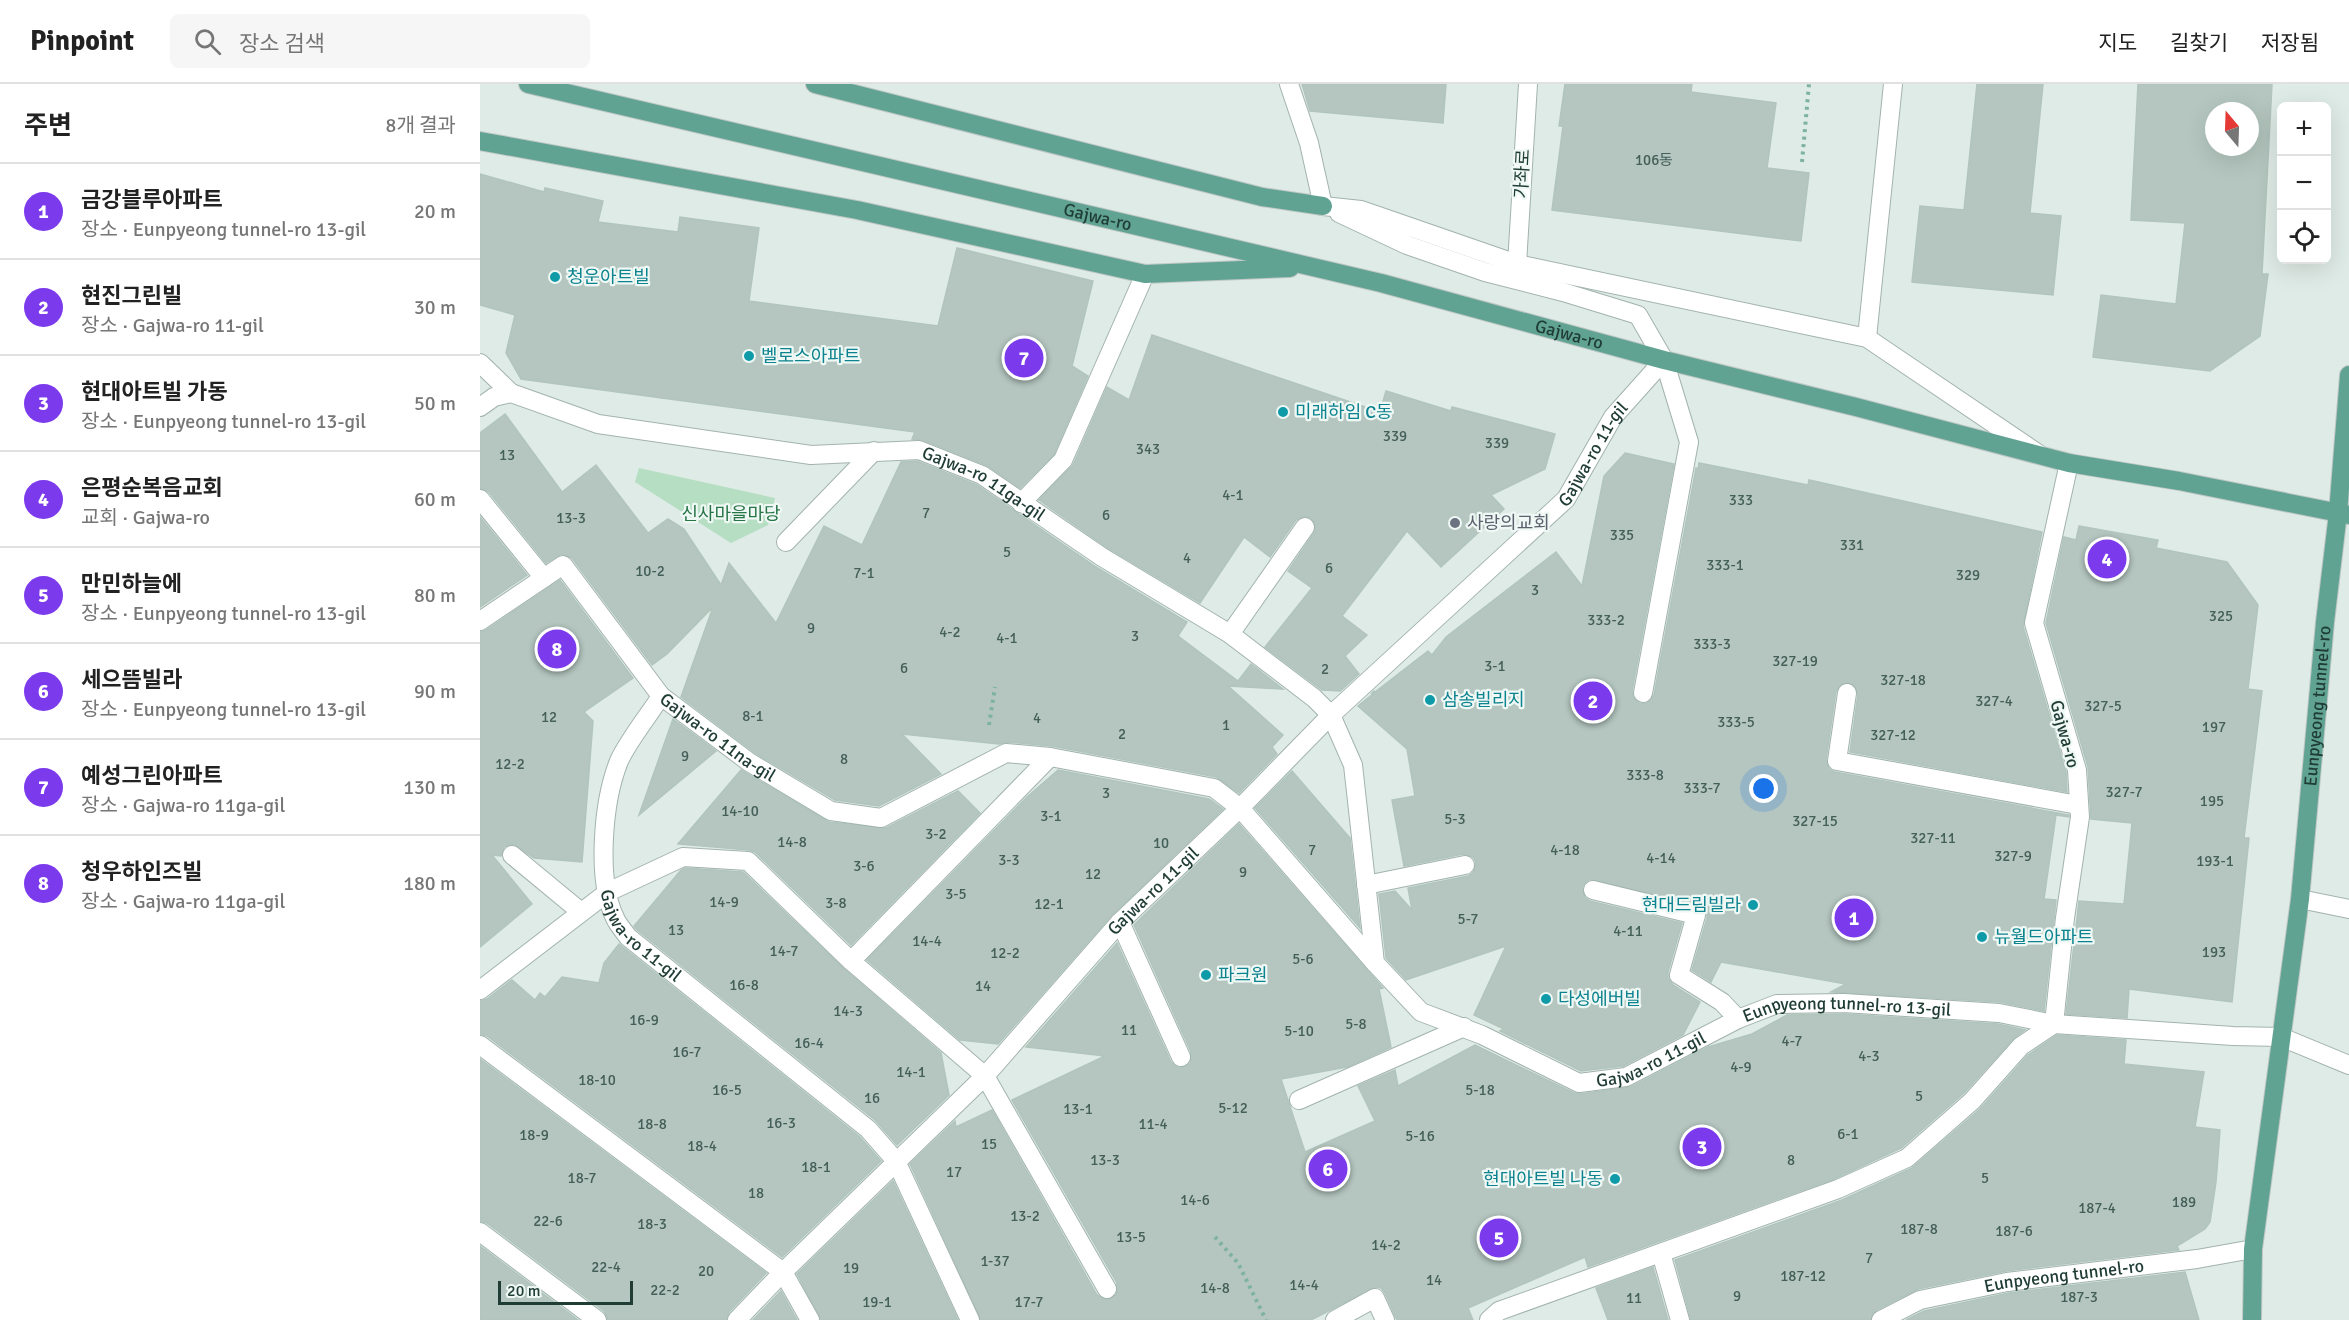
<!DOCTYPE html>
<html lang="ko">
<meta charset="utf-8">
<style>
:root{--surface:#fff;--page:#f6f6f6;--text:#222;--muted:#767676;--line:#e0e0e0;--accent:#7c3aed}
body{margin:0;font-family:Signika,"Noto Sans KR",sans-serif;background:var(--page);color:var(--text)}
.controls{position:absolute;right:18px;top:18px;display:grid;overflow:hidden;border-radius:9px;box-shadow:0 6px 24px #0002}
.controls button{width:54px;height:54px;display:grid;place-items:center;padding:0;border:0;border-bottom:2px solid var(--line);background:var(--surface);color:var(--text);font:30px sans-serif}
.compass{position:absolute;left:1725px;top:18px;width:54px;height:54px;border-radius:50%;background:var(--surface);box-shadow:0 6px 24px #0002;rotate:341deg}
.scale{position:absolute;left:18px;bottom:15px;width:135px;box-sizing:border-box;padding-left:6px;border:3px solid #1f3c35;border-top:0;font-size:16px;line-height:21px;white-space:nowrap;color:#1f3c35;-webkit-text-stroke:4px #eff8f4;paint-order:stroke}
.you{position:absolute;left:1284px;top:705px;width:21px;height:21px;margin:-15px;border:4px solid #fff;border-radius:50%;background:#1a73e8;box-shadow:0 0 0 9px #1a73e833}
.badge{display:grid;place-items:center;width:39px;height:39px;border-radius:50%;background:var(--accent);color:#fff;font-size:20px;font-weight:700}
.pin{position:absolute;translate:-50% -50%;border:3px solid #fff;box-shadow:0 2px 6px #0006}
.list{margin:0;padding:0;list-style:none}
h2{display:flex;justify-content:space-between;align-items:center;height:78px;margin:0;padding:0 24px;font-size:26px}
h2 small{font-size:20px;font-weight:400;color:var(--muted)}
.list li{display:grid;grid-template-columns:39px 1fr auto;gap:18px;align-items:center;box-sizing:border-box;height:96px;padding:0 24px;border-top:2px solid var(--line)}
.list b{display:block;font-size:22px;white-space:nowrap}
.list p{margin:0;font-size:20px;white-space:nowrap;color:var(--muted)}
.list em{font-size:20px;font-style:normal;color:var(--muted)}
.icon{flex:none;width:33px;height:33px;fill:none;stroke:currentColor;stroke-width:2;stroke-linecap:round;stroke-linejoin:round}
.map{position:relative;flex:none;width:1869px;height:1236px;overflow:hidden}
header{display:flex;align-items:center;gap:36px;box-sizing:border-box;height:84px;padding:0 30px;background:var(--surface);border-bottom:2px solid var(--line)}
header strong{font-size:28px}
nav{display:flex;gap:33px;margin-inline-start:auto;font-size:21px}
.search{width:420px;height:54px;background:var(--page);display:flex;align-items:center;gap:15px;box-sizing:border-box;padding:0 21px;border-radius:9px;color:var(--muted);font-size:22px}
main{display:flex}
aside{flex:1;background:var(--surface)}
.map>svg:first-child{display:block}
.green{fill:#b6dec2}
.building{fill:#b4c6bf;stroke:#b1c5bd;stroke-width:1.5;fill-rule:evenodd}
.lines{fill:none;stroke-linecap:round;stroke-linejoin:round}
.minor-casing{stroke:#a2b3ad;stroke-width:20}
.major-casing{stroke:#c0c8c6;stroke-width:20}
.path{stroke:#7db1a2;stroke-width:4;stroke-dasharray:3 4.5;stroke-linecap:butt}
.minor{stroke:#fff;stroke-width:18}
.major{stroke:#61a393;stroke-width:18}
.culture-dot{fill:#0f9aa8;stroke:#eff8f4;stroke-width:2}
.worship-dot{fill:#6b7280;stroke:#eff8f4;stroke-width:2}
.labels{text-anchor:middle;stroke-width:4.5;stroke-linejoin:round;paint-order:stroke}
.number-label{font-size:15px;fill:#445e58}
.street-label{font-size:18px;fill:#1f3c35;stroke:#eff8f4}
.culture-label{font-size:18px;fill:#0d838f;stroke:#eff8f4;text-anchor:start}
.park-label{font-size:18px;fill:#277547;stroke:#eff8f4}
.worship-label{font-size:18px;fill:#5b616d;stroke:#eff8f4;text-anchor:start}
</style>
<header>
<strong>Pinpoint</strong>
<div class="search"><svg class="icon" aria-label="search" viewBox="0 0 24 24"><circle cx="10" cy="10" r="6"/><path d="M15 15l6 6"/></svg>장소 검색</div>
<nav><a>지도</a><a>길찾기</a><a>저장됨</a></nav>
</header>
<main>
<aside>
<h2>주변<small>8개 결과</small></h2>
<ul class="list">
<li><span class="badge">1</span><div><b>금강블루아파트</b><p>장소 · Eunpyeong tunnel-ro 13-gil</p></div><em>20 m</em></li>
<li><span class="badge">2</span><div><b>현진그린빌</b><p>장소 · Gajwa-ro 11-gil</p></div><em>30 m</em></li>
<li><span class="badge">3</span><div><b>현대아트빌 가동</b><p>장소 · Eunpyeong tunnel-ro 13-gil</p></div><em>50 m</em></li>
<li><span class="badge">4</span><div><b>은평순복음교회</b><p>교회 · Gajwa-ro</p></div><em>60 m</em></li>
<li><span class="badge">5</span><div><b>만민하늘에</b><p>장소 · Eunpyeong tunnel-ro 13-gil</p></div><em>80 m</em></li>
<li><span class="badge">6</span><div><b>세으뜸빌라</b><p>장소 · Eunpyeong tunnel-ro 13-gil</p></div><em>90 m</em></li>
<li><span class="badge">7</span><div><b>예성그린아파트</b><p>장소 · Gajwa-ro 11ga-gil</p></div><em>130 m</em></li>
<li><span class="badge">8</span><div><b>청우하인즈빌</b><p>장소 · Gajwa-ro 11ga-gil</p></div><em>180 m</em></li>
</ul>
</aside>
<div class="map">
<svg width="1869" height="1236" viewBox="0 0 1869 1236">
<rect width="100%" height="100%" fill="#dfebe6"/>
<polygon class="green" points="159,384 295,414 288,441 251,459 155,398"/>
<g class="building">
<polygon points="822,0 966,0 963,39 830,27"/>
<polygon points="1085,0 1212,0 1211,8 1296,19 1287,84 1329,89 1321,157 1072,126 1083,42 1079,42"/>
<polygon points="1497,0 1563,0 1550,129 1581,132 1573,211 1432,198 1440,122 1484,126"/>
<path d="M1658,0H1792L1782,190H1788L1780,252L1730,287L1613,273L1621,211L1696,220L1705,139L1651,136ZM1734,27H1770V63H1734Z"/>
<polygon points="0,90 64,108 65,104 123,117 118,138 198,148 200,133 279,144 269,217 458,242 477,164 613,197 592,282 608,292 574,370 540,404 506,381 443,356 432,355 435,348 41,295 26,269 35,231 0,221"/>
<polygon points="672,251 900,328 906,307 971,327 972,323 1075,350 1065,385 1011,411 1024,425 961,483 927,447 862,532 887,551 865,572 879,590 860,607 842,606 785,563 832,504 808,487 834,449 835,439 831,434 825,432 816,436 790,473 764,453 720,519 628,464 559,416 593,381 627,303 649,316"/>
<polygon points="25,330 82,408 116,381 168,449 188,435 204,445 241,501 249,479 296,539 344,442 382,461 421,378 437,377 497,401 616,483 707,538 698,552 758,597 771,580 803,605 748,602 803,651 792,663 797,670 759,709 736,693 572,662 527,658 519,660 422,650 461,690 399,722 355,716 275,669 201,613 233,523 187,570 172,581 92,474 81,470 66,479 9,408 0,404 0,349"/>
<polygon points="1145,369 1194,380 1152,607 1153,613 1160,620 1167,619 1174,611 1216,384 1218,385 1219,379 1328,401 1329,396 1562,448 1543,542 1586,688 1587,708 1370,668 1378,610 1374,601 1368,598 1359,602 1356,607 1346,676 1349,685 1355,688 1589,731 1589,733 1576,731 1564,815 1576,816 1564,927 1520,918 1351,908 1366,900 1241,878 1231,898 1212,886 1227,834 1227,828 1223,823 1110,795 1105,799 1102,804 1105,814 1110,817 1202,839 1188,888 1188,894 1193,901 1220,918 1203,951 1143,982 1101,987 1020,947 1024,945 994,931 1026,862 926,896 906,874 899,810 915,807 932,826 928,804 988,792 993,789 996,779 993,773 983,770 924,782 912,716 935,712 927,665 878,622 894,609 892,609 894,607 895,608 948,567 952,571 966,553 1076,468 1102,502 1124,392"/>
<polygon points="0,433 47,491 0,523"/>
<polygon points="1599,442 1678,456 1676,464 1747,478 1778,521 1768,605 1782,607 1764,754 1769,754 1752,918 1649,905 1647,934 1586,930 1599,817 1644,820 1652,739 1611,735 1608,683 1566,539 1584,453 1596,456"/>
<polygon points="80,496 153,594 104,628 113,637 102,778 54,774 33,760 24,763 21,772 12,771 52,820 0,863 0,548 6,546"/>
<polygon points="193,635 236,667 159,731"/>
<polygon points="261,686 349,738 406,744 478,707 500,729 371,861 275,768 269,766 198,760"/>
<polygon points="578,686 729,715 743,725 632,831 518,960 480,956 387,876 547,713"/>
<polygon points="812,687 870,754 880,844 775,724"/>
<polygon points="759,740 903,904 899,905 911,963 867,983 801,995 825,1068 895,1037 878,1002 915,986 918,1002 995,961 1094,1009 1100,1010 1151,1003 1228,963 1272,950 1307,931 1364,930 1518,940 1545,946 1533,955 1484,1009 1421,1064 1354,1095 1108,1183 1105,1173 988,1224 993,1236 917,1236 905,1209 901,1204 895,1203 831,1236 501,1236 430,1080 475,1037 476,1043 512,1026 617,1211 626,1216 636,1211 637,1199 532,1016 625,972 546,963 637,859 691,978 699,984 710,980 711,968 654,841"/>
<polygon points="205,784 263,788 364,885 461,969 469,1011 417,1061 395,1036 156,845 154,842 201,786"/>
<polygon points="139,860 380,1053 401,1077 302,1173 7,952 0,950 0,917 7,915 32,896 55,916 60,909 65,913 82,893 119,899 124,879"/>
<polygon points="1577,951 1646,956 1644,980 1724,988 1715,1043 1740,1046 1736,1098 1730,1138 1725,1145 1697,1162 1699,1166 1526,1187 1438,1205 1396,1226 1390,1236 1211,1236 1195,1176 1362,1116 1432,1084 1500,1025 1548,971"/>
<polygon points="0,975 286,1189 249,1228 246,1236 128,1236 124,1227 7,1139 0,1137"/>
<polygon points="413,1097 478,1236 341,1236 317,1190"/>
<polygon points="0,1162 98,1236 0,1236"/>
<polygon points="1173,1183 1188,1236 1128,1236 1116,1204"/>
<polygon points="1705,1188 1719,1236 1426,1236 1444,1227 1529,1209"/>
<polygon points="301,1207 317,1236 273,1236"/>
</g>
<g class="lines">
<defs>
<g id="minor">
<polyline points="809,0 829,59 843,122"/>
<polyline points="843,122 881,126 1037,180 1387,254 1560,371"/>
<polyline points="859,129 927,161 1005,188 1083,208 1158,231 1184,276 1209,358 1163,609"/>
<polyline points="1037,180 1048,0"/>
<polyline points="1387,254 1413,0"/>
<path id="s1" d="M0,279L31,309L118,340L331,371L439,366L502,391L622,473L750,550L834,614L851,631L873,681L895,879L941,928L1002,951L1099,999L1146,993L1258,935L1297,920L1364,919L1519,929L1574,940L1753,952L1801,953L1869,981"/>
<polyline points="0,323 14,313 31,309"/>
<polyline points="0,415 64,494"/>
<polyline points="541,419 583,376 665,190"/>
<polyline points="306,458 394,367"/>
<path id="s2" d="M0,537L83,481L181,612L269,678L351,727L401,734L526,669L570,673L734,704L760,724L895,879"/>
<polyline points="750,550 825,443"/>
<polyline points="1367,609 1357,677 1598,721"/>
<path id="s3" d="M181,612C169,631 148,657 139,677C123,717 116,795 135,834C138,841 144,847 148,853L388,1045L416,1077L490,1236"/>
<polyline points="32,771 101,828"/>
<polyline points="886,801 985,781"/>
<polyline points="1113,806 1216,831 1199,891 1242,918 1258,935"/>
<polyline points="1820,815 1869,825"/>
<polyline points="640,838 701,973"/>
<polyline points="371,877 570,673"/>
<polyline points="0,906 128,808 203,773 268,777 371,877 505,992 627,1205"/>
<polyline points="0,961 303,1188 330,1236"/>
<polyline points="819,1016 984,943"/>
<polyline points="0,1148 117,1236"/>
<polyline points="1181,1169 1200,1236"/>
<path id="s4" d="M257,1236L303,1188L505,992L640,838L760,724L851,631L1086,415L1133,333L1184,276"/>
<polyline points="855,1236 895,1214 905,1236"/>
<polyline points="1009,1236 1019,1227 1358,1105 1427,1074 1492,1017 1541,962 1574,940 1585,834 1600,733 1597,686 1554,539 1589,379"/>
<path id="s5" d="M1401,1236L1440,1216L1527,1198L1717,1175L1773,1165"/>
</g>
<g id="major">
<path id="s6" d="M48,0L901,199L1184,276L1376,323L1589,379L1699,397L1869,431"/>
<polyline points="335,0 782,113 843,122"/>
<polyline points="0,57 377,126 665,190 810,184"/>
<path id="s7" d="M1772,1236L1773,1165L1820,815L1845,538L1858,429L1869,291"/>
</g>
</defs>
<use href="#minor" class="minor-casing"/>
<use href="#major" class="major-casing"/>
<g class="path">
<polyline points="1322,78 1329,0"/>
<polyline points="509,641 515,603"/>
<polyline points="735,1153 758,1179 786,1236"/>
</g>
<use href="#minor" class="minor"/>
<use href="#major" class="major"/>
</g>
<g class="culture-dot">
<circle cx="75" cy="193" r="6"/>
<circle cx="269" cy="272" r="6"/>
<circle cx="803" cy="328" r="6"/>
<circle cx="950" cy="616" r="6"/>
<circle cx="1273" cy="821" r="6"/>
<circle cx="1502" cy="853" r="6"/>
<circle cx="726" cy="891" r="6"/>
<circle cx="1066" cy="915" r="6"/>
<circle cx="1135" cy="1095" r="6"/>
</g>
<circle class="worship-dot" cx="975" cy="439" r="6"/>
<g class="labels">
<g class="number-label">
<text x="1174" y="81">106동</text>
<text x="915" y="357">339</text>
<text x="1017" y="364">339</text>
<text x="668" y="370">343</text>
<text x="27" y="376">13</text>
<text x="753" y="416">4-1</text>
<text x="1261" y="421">333</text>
<text x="446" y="434">7</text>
<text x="626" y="436">6</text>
<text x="91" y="439">13-3</text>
<text x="1142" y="456">335</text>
<text x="1372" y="466">331</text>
<text x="527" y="473">5</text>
<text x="707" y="479">4</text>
<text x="1245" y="486">333-1</text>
<text x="849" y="489">6</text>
<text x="170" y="492">10-2</text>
<text x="384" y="494">7-1</text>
<text x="1488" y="496">329</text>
<text x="1055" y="511">3</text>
<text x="1741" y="537">325</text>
<text x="1126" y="541">333-2</text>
<text x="331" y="549">9</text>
<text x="470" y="553">4-2</text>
<text x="655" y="557">3</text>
<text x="527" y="559">4-1</text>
<text x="1232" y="565">333-3</text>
<text x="1315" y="582">327-19</text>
<text x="1015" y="587">3-1</text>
<text x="424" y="589">6</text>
<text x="845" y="590">2</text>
<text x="1423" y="601">327-18</text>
<text x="1514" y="622">327-4</text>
<text x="1623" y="627">327-5</text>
<text x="273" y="637">8-1</text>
<text x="69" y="638">12</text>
<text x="557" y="639">4</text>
<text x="1256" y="643">333-5</text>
<text x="746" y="646">1</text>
<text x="1734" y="648">197</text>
<text x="642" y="655">2</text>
<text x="1413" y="656">327-12</text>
<text x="205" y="677">9</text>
<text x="364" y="680">8</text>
<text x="30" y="685">12-2</text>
<text x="1165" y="696">333-8</text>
<text x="1222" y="709">333-7</text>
<text x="1644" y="713">327-7</text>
<text x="626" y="714">3</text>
<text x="1732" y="722">195</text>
<text x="260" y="732">14-10</text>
<text x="571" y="737">3-1</text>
<text x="975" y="740">5-3</text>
<text x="1335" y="742">327-15</text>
<text x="456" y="755">3-2</text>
<text x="1453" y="759">327-11</text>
<text x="312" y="763">14-8</text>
<text x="681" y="764">10</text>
<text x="832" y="771">7</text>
<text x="1085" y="771">4-18</text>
<text x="1533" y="777">327-9</text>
<text x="1181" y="779">4-14</text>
<text x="529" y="781">3-3</text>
<text x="1735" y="782">193-1</text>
<text x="384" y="787">3-6</text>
<text x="763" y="793">9</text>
<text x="613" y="795">12</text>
<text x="476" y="815">3-5</text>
<text x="244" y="823">14-9</text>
<text x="356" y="824">3-8</text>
<text x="569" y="825">12-1</text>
<text x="988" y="840">5-7</text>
<text x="196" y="851">13</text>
<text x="1148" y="852">4-11</text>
<text x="447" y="862">14-4</text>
<text x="304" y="872">14-7</text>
<text x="1734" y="873">193</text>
<text x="525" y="874">12-2</text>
<text x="823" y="880">5-6</text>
<text x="264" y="906">16-8</text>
<text x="503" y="907">14</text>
<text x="368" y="932">14-3</text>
<text x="164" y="941">16-9</text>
<text x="876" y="945">5-8</text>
<text x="649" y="951">11</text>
<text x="819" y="952">5-10</text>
<text x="1312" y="962">4-7</text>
<text x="329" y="964">16-4</text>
<text x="207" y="973">16-7</text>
<text x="1389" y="977">4-3</text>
<text x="1261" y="988">4-9</text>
<text x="431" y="993">14-1</text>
<text x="117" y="1001">18-10</text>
<text x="247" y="1011">16-5</text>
<text x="1000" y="1011">5-18</text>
<text x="1439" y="1017">5</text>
<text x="392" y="1019">16</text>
<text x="753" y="1029">5-12</text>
<text x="598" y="1030">13-1</text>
<text x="301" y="1044">16-3</text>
<text x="172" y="1045">18-8</text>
<text x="673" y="1045">11-4</text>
<text x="1368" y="1055">6-1</text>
<text x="54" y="1056">18-9</text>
<text x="940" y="1057">5-16</text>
<text x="509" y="1065">15</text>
<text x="222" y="1067">18-4</text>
<text x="625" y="1081">13-3</text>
<text x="1311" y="1081">8</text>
<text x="336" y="1088">18-1</text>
<text x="474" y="1093">17</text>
<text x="102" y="1099">18-7</text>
<text x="1505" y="1099">5</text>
<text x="276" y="1114">18</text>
<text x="715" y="1121">14-6</text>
<text x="1704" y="1123">189</text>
<text x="1617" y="1129">187-4</text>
<text x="545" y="1137">13-2</text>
<text x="68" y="1142">22-6</text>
<text x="172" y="1145">18-3</text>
<text x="1439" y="1150">187-8</text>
<text x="1534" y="1152">187-6</text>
<text x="651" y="1158">13-5</text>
<text x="906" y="1166">14-2</text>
<text x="1389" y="1179">7</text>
<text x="515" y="1182">1-37</text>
<text x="126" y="1188">22-4</text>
<text x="371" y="1189">19</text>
<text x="226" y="1192">20</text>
<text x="1323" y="1197">187-12</text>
<text x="954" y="1201">14</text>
<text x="824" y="1206">14-4</text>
<text x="735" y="1209">14-8</text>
<text x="185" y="1211">22-2</text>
<text x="1257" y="1217">9</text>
<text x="1599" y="1218">187-3</text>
<text x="1154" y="1219">11</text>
<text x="397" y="1223">19-1</text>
<text x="549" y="1223">17-7</text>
</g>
<g class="street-label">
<text transform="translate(1042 90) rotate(-87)" y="6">가좌로</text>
<text dy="6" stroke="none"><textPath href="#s6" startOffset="585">Gajwa-ro</textPath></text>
<text dy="6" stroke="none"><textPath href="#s6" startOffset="1071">Gajwa-ro</textPath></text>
<text dy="6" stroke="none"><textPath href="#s4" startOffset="1220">Gajwa-ro 11-gil</textPath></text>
<text dy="6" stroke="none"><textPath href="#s1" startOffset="532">Gajwa-ro 11ga-gil</textPath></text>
<text dy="6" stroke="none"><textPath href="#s7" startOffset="618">Eunpyeong tunnel-ro</textPath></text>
<text transform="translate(1585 650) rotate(75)" y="6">Gajwa-ro</text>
<text dy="6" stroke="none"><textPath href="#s2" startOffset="334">Gajwa-ro 11na-gil</textPath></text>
<text dy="6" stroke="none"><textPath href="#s4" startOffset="598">Gajwa-ro 11-gil</textPath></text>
<text dy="6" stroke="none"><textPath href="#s3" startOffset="267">Gajwa-ro 11-gil</textPath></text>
<text dy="6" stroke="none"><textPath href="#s1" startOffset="1730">Eunpyeong tunnel-ro 13-gil</textPath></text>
<text dy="6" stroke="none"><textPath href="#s1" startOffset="1522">Gajwa-ro 11-gil</textPath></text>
<text dy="6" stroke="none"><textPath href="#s5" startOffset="190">Eunpyeong tunnel-ro</textPath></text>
</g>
<g class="culture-label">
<text x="87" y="199">청운아트빌</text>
<text x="281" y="278">벨로스아파트</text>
<text x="815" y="334">미래하임 C동</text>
<text x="962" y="622">삼송빌리지</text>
<text x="1261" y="827" text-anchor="end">현대드림빌라</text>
<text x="1514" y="859">뉴월드아파트</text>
<text x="738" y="897">파크원</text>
<text x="1078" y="921">다성에버빌</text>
<text x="1123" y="1101" text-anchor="end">현대아트빌 나동</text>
</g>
<g class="park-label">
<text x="251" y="436">신사마을마당</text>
</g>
<g class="worship-label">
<text x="987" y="445">사랑의교회</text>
</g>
</g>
</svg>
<div class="controls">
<button>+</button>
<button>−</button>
<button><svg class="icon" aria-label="locate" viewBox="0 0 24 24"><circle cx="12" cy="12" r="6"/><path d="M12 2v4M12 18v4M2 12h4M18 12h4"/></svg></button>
</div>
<svg class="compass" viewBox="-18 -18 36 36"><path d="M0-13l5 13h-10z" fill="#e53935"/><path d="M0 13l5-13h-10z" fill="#767676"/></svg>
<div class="scale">20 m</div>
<div class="you"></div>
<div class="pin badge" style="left:1374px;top:834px">1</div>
<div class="pin badge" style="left:1113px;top:617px">2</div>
<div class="pin badge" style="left:1222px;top:1063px">3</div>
<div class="pin badge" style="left:1627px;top:475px">4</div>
<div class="pin badge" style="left:1019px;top:1154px">5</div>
<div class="pin badge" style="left:848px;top:1085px">6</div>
<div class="pin badge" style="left:544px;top:274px">7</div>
<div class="pin badge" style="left:77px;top:565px">8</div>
</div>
</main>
